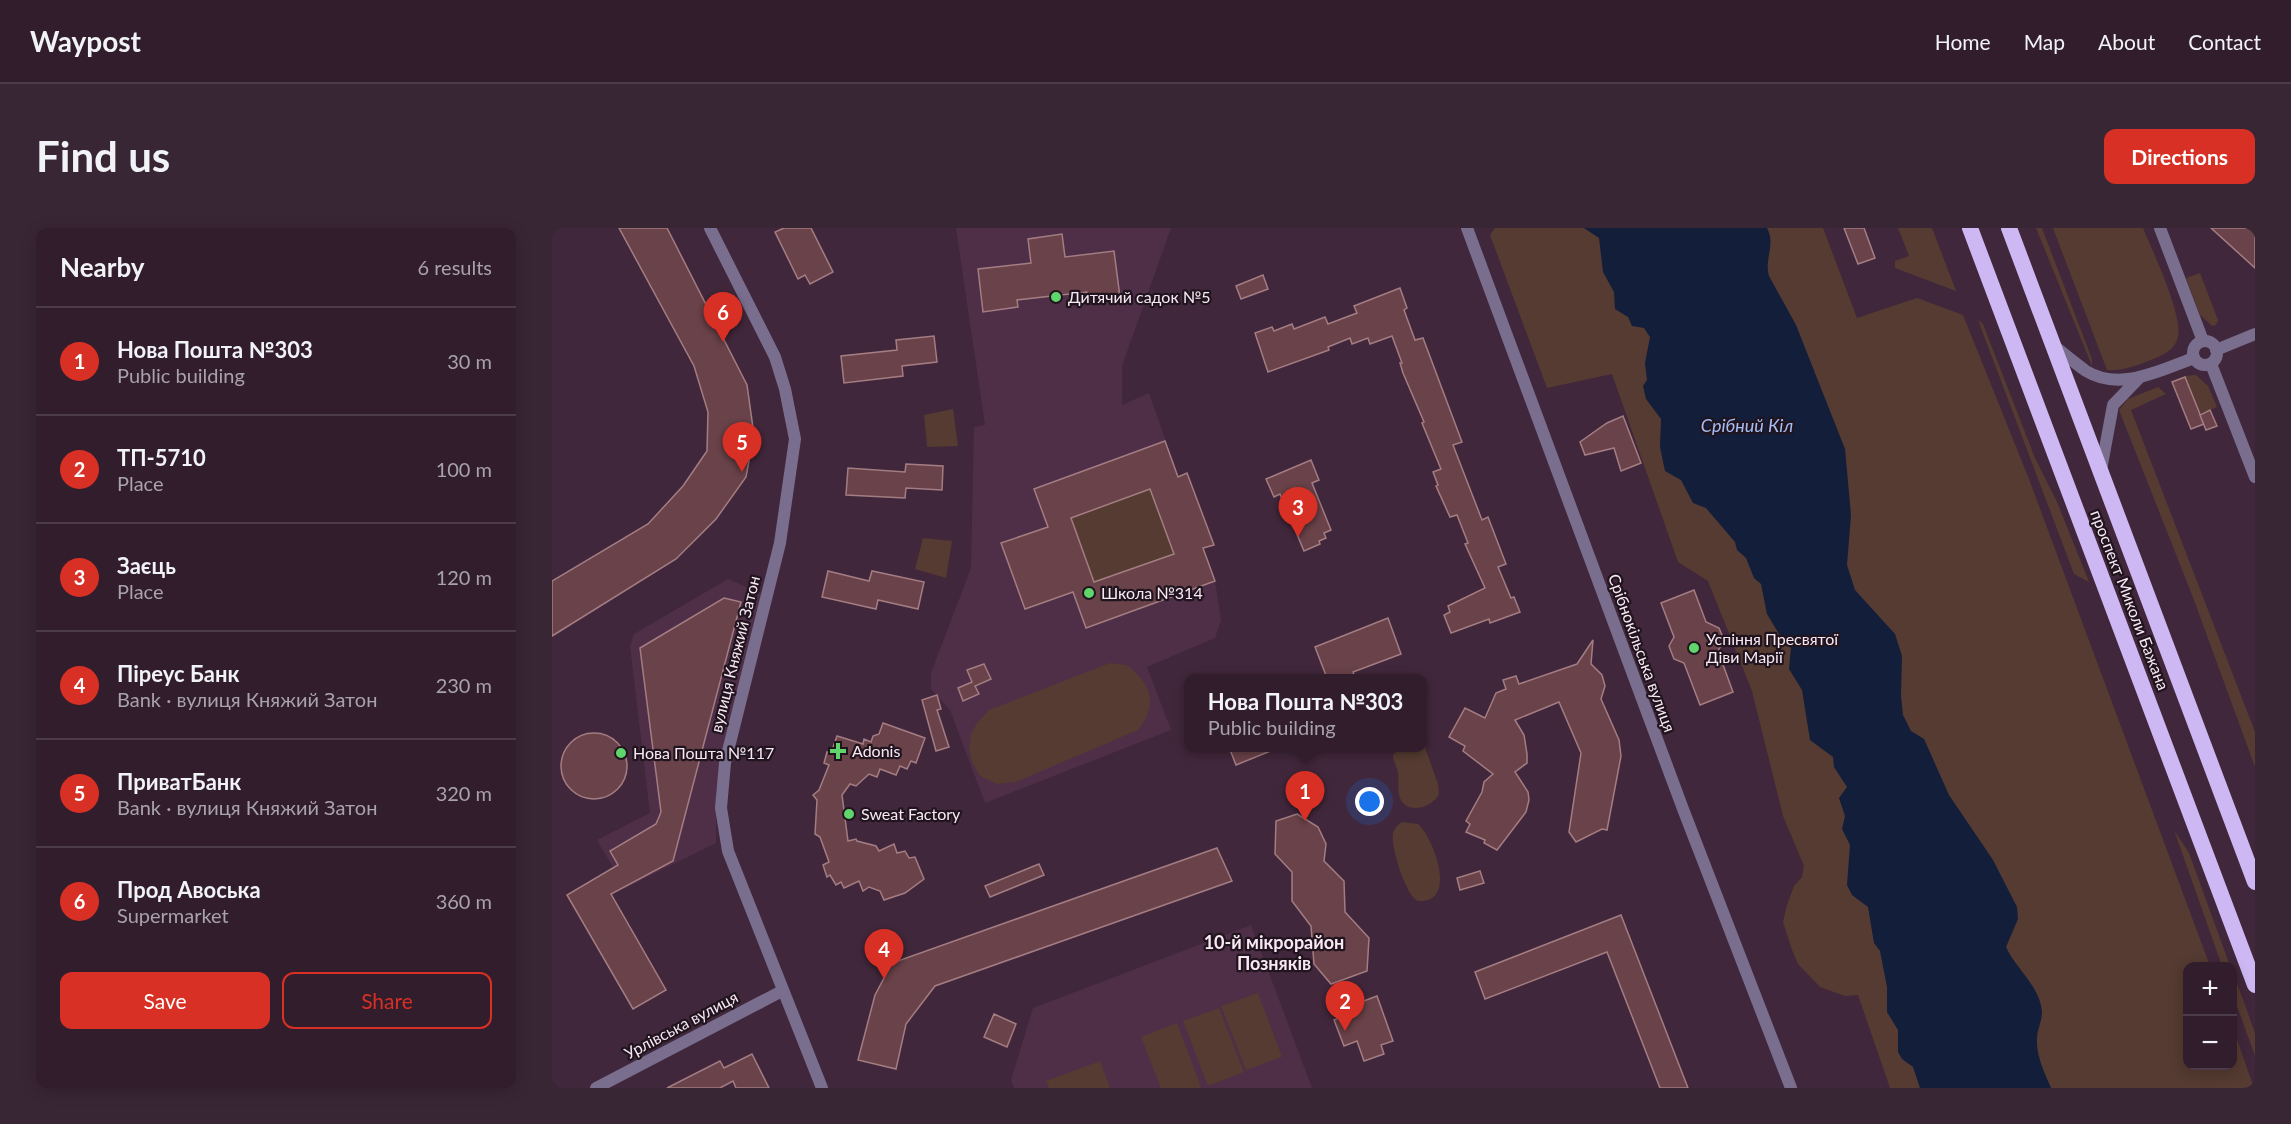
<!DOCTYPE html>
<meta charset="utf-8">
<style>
:root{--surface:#311d2c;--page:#392634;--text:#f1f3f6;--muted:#a8a2a9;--line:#4c3b48;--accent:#d93025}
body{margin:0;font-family:Lato,sans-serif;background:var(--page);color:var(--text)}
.controls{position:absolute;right:18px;bottom:18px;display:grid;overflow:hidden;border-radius:12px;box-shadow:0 3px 15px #0003}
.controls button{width:54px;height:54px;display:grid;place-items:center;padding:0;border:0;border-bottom:2px solid var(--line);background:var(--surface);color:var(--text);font:30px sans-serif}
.you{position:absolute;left:818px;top:574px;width:21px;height:21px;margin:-15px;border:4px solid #fff;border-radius:50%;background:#1a73e8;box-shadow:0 0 0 9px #1a73e833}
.badge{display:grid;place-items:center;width:39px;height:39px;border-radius:50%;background:var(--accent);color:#fff;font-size:20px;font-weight:700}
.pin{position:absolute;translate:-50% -50px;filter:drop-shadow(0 2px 3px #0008)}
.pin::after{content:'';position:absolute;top:32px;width:21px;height:18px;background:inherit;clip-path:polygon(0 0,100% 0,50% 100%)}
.popup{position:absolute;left:632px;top:446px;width:243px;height:78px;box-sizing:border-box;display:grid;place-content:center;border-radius:12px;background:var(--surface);filter:drop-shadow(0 2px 4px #0005);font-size:20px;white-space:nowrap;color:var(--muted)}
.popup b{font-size:22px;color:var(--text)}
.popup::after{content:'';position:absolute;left:50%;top:100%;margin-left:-12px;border:12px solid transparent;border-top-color:var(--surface)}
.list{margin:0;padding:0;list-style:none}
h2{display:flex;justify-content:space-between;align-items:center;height:78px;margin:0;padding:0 24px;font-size:26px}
h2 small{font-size:20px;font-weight:400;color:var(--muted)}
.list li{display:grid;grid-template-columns:39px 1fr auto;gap:18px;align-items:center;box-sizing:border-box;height:108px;padding:0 24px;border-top:2px solid var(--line)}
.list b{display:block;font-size:22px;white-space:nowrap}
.list p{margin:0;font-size:20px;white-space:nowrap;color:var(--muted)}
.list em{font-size:20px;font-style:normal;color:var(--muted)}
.actions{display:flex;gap:12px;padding:18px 24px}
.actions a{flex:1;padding:14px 0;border:2px solid var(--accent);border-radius:12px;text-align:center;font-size:21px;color:var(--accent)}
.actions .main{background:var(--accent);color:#fff}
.map{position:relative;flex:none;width:1703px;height:860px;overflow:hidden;border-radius:12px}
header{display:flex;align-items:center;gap:36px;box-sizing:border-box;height:84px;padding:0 30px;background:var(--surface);border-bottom:2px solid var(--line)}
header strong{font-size:28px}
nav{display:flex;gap:33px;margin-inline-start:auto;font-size:21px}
.intro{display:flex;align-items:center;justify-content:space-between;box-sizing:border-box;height:144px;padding:0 36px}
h1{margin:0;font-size:42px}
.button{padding:15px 27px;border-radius:12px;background:var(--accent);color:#fff;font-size:21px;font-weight:700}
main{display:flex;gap:36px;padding:0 36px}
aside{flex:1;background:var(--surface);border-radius:12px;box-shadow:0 3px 15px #0003}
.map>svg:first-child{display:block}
.built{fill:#4e2f47}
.green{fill:#553b31}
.water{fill:#131e3a}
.building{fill:#6a4249;stroke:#a47d83;stroke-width:1.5;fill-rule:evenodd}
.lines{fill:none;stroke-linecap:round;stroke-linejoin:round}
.minor{stroke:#7a6e8f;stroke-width:12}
.trunk{stroke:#ceb8f3;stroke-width:16}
.poi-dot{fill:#5fd56b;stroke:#20151e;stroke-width:2}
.labels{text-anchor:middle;stroke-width:4.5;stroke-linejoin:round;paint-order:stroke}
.poi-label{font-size:16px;fill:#f9e8f4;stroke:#20151e;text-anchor:start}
.street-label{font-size:16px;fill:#f9e8f4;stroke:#20151e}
.water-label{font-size:18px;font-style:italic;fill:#a6bef7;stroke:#20151e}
.neighbourhood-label{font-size:18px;font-weight:bold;fill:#f9e8f4;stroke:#20151e}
</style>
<header>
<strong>Waypost</strong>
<nav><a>Home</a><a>Map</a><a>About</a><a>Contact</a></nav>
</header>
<div class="intro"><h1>Find us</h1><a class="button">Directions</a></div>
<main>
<aside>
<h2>Nearby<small>6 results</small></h2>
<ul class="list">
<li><span class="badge">1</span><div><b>Нова Пошта №303</b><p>Public building</p></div><em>30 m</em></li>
<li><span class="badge">2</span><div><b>ТП-5710</b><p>Place</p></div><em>100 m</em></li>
<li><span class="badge">3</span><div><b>Заєць</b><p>Place</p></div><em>120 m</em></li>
<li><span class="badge">4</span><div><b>Піреус Банк</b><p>Bank · вулиця Княжий Затон</p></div><em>230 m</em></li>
<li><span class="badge">5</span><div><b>ПриватБанк</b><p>Bank · вулиця Княжий Затон</p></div><em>320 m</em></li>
<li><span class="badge">6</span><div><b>Прод Авоська</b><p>Supermarket</p></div><em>360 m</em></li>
</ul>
<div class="actions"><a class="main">Save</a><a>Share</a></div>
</aside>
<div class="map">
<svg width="1703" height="860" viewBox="0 0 1703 860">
<rect width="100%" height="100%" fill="#41273b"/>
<g class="built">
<polygon points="404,0 619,0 570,138 570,177 597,165 626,248 635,245 662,317 651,321 663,353 669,392 663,410 595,439 619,502 433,575 398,482 379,461 379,445 419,340 422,199 433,197"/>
<polygon points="176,351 211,366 164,564 164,615 73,660 45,612 98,585 78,418 82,406"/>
<polygon points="699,697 760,860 462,860 459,852 481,780"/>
</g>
<g class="green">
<polygon points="943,0 1271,0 1305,90 1365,70 1411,87 1477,251 1658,738 1636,738 1636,838 1680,838 1681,800 1702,860 1338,860 1306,767 1293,768 1268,759 1246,736 1240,722 1231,694 1235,677 1242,658 1250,649 1252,638 1231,588 1200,463 1156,353 1126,334 1060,146 995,160 938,7"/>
<polygon points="1346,0 1380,0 1404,63 1343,40 1343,33 1357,28"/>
<polygon points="1484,0 1490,0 1540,131 1540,138"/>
<path d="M1501,0H1591C1601,24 1631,87 1626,109C1623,122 1611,127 1599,132C1584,138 1571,143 1555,142Z"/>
<polygon points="1648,45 1666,92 1664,97 1660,98 1648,87 1634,50"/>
<polygon points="1426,92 1431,96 1483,230 1505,274 1537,354 1522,346"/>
<polygon points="1644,147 1656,158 1665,179 1647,186 1632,148"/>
<polygon points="1606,159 1614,166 1579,182 1703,504 1703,539 1642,372 1567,182 1576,171"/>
<polygon points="401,181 406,218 375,219 372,187"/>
<polygon points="598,261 622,326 542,354 519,290"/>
<polygon points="371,310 400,313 394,350 363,341"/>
<path d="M558,435L575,437C599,457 607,474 586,502L464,554L445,556L428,548L420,534L417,521L419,506L425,495L437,482Z"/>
<path d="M870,511L886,556L887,566C880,580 855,587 848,570C845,562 847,553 846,545C845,538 841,534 841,527L848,520H870Z"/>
<path d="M850,594L866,596C880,607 908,676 866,673C854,669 838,617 841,605C843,599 846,597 850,594Z"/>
<polygon points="1622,602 1637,625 1678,738 1670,738"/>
<polygon points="1681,744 1703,805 1703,828 1681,767"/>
<polygon points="706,765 730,829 694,842 669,778"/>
<polygon points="667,780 692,844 656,858 631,793"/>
<polygon points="625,795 649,859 646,860 609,860 589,809"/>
<polygon points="548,833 558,860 497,860 494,853"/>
</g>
<path class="water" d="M1032,0H1215C1224,16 1212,31 1217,48L1244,97L1293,221L1299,287L1295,337L1303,362L1343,406L1350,428L1349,468L1351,487L1359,503L1372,511L1397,567L1441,632L1465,679L1466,691L1454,719C1464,741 1488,758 1490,784C1490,793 1485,802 1485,811C1484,828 1493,845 1499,860H1368L1361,839L1350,831L1346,824V802L1335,784V759L1328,723L1322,715L1316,679L1300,667L1295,657L1298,617L1290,601L1293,588L1287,570L1295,559L1282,539L1281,529L1258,512L1250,462L1237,441L1239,419L1230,411L1215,386L1209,356L1202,350L1194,330L1185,322L1183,314L1154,280L1141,275L1129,252L1113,243L1108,219L1109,191L1094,171L1091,158L1095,152L1093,135L1098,109L1092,100L1080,98L1076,89L1063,81L1062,64L1051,44L1047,10Z"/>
<g class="building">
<polygon points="67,0 115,0 195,157 202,207 194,249 164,291 124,331 0,408 0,353 96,296 131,258 155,223 156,184 142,138"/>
<polygon points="232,0 259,0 281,44 258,56 253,47 246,51 223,4"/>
<polygon points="1292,0 1312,0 1323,30 1306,36"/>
<polygon points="1659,0 1703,0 1703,40"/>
<polygon points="510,6 513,29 562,23 568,69 536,72 535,64 465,72 466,79 431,84 426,41 479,35 476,11"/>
<polygon points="711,47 716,61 689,71 684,58"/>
<polygon points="848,60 855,80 852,82 863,112 871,110 910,214 901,217 930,292 936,289 954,336 946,339 959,370 962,369 968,384 938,395 937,391 899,405 892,387 898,384 896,378 933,360 913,316 916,315 905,287 898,289 884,258 886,257 881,244 889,241 870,195 872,194 851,145 848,135 850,135 840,108 818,116 816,110 800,116 798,110 776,119 777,122 716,144 703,105 720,99 722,103 740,96 742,101 773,89 776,96 805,85 802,78"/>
<polygon points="382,108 385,134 350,138 351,148 292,155 289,128 345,122 344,112"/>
<polygon points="1633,149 1652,196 1639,201 1620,154"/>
<polygon points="1658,182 1665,198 1654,202 1648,187"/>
<polygon points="1071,188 1089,235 1069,243 1062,220 1033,227 1028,214 1055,195"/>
<path d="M613,213L626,249L635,245L662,317L651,320L663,353L534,400L521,364L473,381L449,315L496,299L482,261ZM598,261L622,326L542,354L519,290Z"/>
<polygon points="759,232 767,252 760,255 779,302 772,305 774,310 767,313 768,316 752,323 728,266 722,269 714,251"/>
<polygon points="354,236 391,238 390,262 354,260 353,270 294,267 296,240 353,244"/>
<polygon points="276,343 317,353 320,343 372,354 366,381 326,372 324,381 270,369"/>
<polygon points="1142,362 1154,394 1167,400 1172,412 1166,423 1181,464 1148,477 1132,435 1122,431 1117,418 1122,409 1109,375"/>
<polygon points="172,370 189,374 121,633 59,666 114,762 81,781 15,667 66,637 58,623 104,596 109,584 88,420"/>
<polygon points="836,390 849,426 801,444 803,450 775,450 763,419"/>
<polygon points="1041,412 1039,436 1050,447 1053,458 1049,471 1067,512 1069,528 1055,602 1050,601 1024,614 1017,604 1029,525 1007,474 963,492 972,507 975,526 975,535 963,544 976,564 977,572 974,584 945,622 932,615 933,612 914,604 918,596 914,593 930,564 932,554 941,546 911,523 913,518 897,509 913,480 933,490 944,465 954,461 951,452 964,448 967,456 1025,436"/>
<polygon points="432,436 439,451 423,458 427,466 411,473 406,460 420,454 415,442"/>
<polygon points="385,467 389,481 385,482 397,519 384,523 370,472"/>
<polygon points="331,495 373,510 364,535 359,533 355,541 348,538 344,547 328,541 325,549 317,546 304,558 298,556 290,567 296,613 304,611 305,613 324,618 327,623 342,616 345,625 353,623 357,630 363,629 372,651 353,665 332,672 328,663 317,659 311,663 307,653 292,660 289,654 284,657 278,647 275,649 271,637 277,634 268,609 263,606 265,572 261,567 267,562 277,537 272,535 275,524 279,525 285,508 311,516 312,511 319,514 321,508 327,506"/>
<circle cx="42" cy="538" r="33"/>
<polygon points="677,519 726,519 726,520 684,537"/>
<polygon points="745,586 766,599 774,616 772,633 792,653 793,684 817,710 815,743 779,756 762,736 759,698 740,673 740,644 723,626 724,593"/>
<polygon points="665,620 680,653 383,758 354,796 344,841 306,832 323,767 340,735"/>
<polygon points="487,636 492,647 438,669 433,658"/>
<polygon points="928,643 932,655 908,662 905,650"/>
<polygon points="1069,687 1136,860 1108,860 1055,724 933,771 923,744"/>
<polygon points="825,768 841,813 829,817 832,826 812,833 805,813 792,818 782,792 795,787 793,780"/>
<polygon points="442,786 464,796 455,819 432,809"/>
<polygon points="200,826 217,860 184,860 181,853 168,860 115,860 168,833 172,840"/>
</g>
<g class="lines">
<g class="minor">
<polyline points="158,0 223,129 233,161 243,211 228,315 173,535 169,580 176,623 270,860"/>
<polyline points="915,0 1131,581 1239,860"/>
<polyline points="1608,0 1651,113"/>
<circle cx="1653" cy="125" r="12"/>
<path d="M1501,117C1512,126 1523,135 1534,143C1568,164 1609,142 1642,130"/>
<polyline points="1664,122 1703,106"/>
<polyline points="1659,136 1703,249"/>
<polyline points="1549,242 1561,177 1587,150"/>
<polyline points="44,860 230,763"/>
</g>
<g class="trunk">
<polyline points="1418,0 1703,757"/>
<polyline points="1457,0 1703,654"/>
</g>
</g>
<g class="poi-dot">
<circle cx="504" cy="69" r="6"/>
<circle cx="537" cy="365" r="6"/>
<circle cx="1142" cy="420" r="6"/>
<path d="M283 514h6v6h6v6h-6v6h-6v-6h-6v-6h6z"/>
<circle cx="69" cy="525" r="6"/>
<circle cx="297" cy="586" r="6"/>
</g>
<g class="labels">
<g class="poi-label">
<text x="516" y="75">Дитячий садок №5</text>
<text x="549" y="371">Школа №314</text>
<text x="1154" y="417">Успіння Пресвятої<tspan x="1154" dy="18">Діви Марії</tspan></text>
<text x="300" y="529">Adonis</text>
<text x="81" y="531">Нова Пошта №117</text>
<text x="309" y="592">Sweat Factory</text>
</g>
<g class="street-label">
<text transform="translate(1578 372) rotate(69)" y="6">проспект Миколи Бажана</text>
<text transform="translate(1090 425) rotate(70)" y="6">Срібнокільська вулиця</text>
<text transform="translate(183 426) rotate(-76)" y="6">вулиця Княжий Затон</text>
<text transform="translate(129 797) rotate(-28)" y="6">Урлівська вулиця</text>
</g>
<g class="water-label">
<text x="1195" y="204">Срібний Кіл</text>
</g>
<g class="neighbourhood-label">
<text x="722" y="721">10-й мікрорайон<tspan x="722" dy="21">Позняків</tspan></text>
</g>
</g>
</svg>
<div class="controls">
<button>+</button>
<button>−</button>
</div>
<div class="you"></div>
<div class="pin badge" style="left:753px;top:593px">1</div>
<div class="popup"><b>Нова Пошта №303</b>Public building</div>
<div class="pin badge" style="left:793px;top:803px">2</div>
<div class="pin badge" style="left:746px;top:309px">3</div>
<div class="pin badge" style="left:332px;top:751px">4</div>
<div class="pin badge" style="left:190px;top:244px">5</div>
<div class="pin badge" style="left:171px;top:114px">6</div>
</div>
</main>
